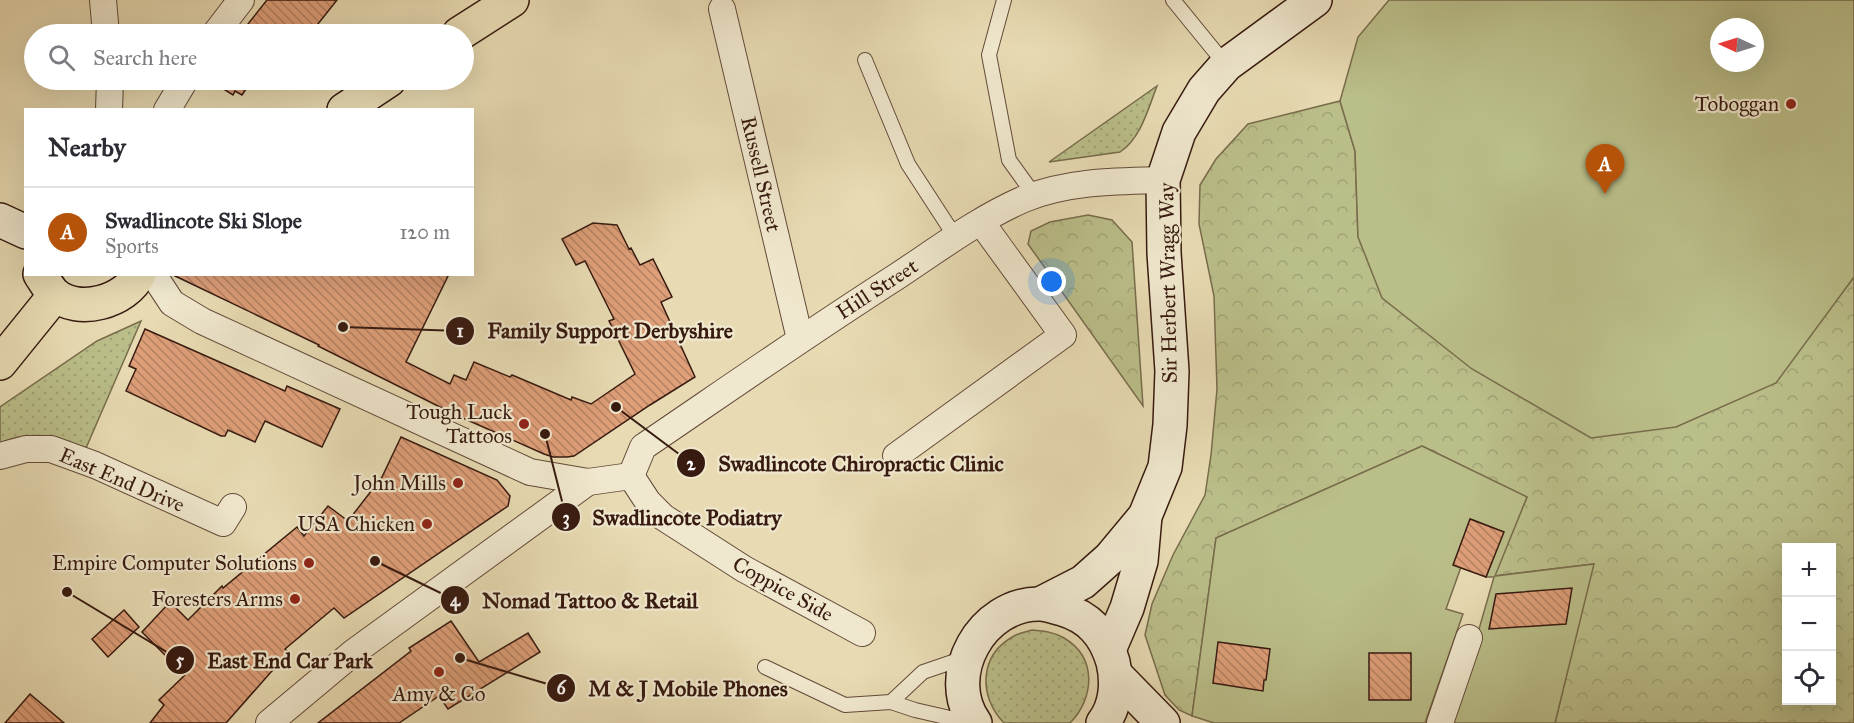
<!DOCTYPE html>
<meta charset="utf-8">
<style>
:root{--surface:#fff;--page:#f7f7f7;--text:#2b2b33;--muted:#7c7c81;--line:#e1e1e2;--accent:#b45309}
body{margin:0;font-family:"IM FELL Great Primer",serif;background:var(--page);color:var(--text)}
.controls{position:absolute;right:18px;bottom:18px;display:grid;overflow:hidden;border-radius:0px;box-shadow:0 6px 24px #0002}
.controls button{width:54px;height:54px;display:grid;place-items:center;padding:0;border:0;border-bottom:2px solid var(--line);background:var(--surface);color:var(--text);font:30px sans-serif}
.compass{position:absolute;left:1710px;top:18px;width:54px;height:54px;border-radius:50%;background:var(--surface);box-shadow:0 6px 24px #0002;rotate:274deg}
.you{position:absolute;left:1052px;top:282px;width:21px;height:21px;margin:-15px;border:4px solid #fff;border-radius:50%;background:#1a73e8;box-shadow:0 0 0 9px #1a73e833}
.badge{display:grid;place-items:center;width:39px;height:39px;border-radius:50%;background:var(--accent);color:#fff;font-size:20px;font-weight:700}
.pin{position:absolute;translate:-50% -50px;filter:drop-shadow(0 2px 3px #0008)}
.pin::after{content:'';position:absolute;top:32px;width:21px;height:18px;background:inherit;clip-path:polygon(0 0,100% 0,50% 100%)}
.list{margin:0;padding:0;list-style:none}
h2{display:flex;justify-content:space-between;align-items:center;height:78px;margin:0;padding:0 24px;font-size:26px}
h2 small{font-size:20px;font-weight:400;color:var(--muted)}
.list li{display:grid;grid-template-columns:39px 1fr auto;gap:18px;align-items:center;box-sizing:border-box;height:90px;padding:0 24px;border-top:2px solid var(--line)}
.list b{display:block;font-size:22px;white-space:nowrap}
.list p{margin:0;font-size:20px;white-space:nowrap;color:var(--muted)}
.list em{font-size:20px;font-style:normal;color:var(--muted)}
.icon{flex:none;width:33px;height:33px;fill:none;stroke:currentColor;stroke-width:2;stroke-linecap:round;stroke-linejoin:round}
.map{position:relative;flex:none;width:1854px;height:723px;overflow:hidden}
.search{position:absolute;background:var(--surface);box-shadow:0 6px 24px #0002;left:24px;top:24px;width:450px;height:66px;display:flex;align-items:center;gap:15px;box-sizing:border-box;padding:0 21px;border-radius:33px;color:var(--muted);font-size:22px}
.panel{position:absolute;background:var(--surface);box-shadow:0 6px 24px #0002;left:24px;top:108px;width:450px;height:168px;border-radius:0px}
.map>svg:first-child{display:block}
.grass{fill:url(#grass-dots);stroke:#786c4c;stroke-width:1.5}
.forest{fill:url(#forest-crowns);stroke:#786c4c;stroke-width:1.5;fill-rule:evenodd}
.garden{fill:#babe89;stroke:#786c4c;stroke-width:1.5;fill-rule:evenodd}
.building{fill:url(#building-back-hatch);stroke:#371a10;stroke-width:1.5}
.lines{fill:none;stroke-linecap:round;stroke-linejoin:round}
.lane-casing{stroke:#634a39;stroke-width:16}
.street-casing{stroke:#634a39;stroke-width:28}
.secondary-casing{stroke:#371a10;stroke-width:36}
.primary-casing{stroke:#371a10;stroke-width:36}
.lane{stroke:#f0e8ce;stroke-width:14}
.street{stroke:#f0e8ce;stroke-width:26}
.secondary{stroke:#f0e8ce;stroke-width:33}
.primary{stroke:#e8dbb3;stroke-width:33}
.poi-dot{fill:#8f2418;stroke:#f0e8ce;stroke-width:2}
.labels{text-anchor:middle;stroke-width:4.5;stroke-linejoin:round;paint-order:stroke}
.poi-label{font-size:21px;fill:#371a10;stroke:#f0e8ce;text-anchor:end}
.street-label{font-size:21px;fill:#371a10;stroke:#f0e8ce}
.leader{fill:none;stroke:#371a10;stroke-width:2}
.callout-dot{fill:#371a10;stroke:#f0e8ce;stroke-width:2}
.mark-label{font-size:18px;text-anchor:middle;font-weight:bold;fill:#fff}
.callout-label{font-size:22px;text-anchor:middle;font-weight:bold;fill:#371a10;stroke:#f0e8ce;stroke-width:4.5;stroke-linejoin:round;paint-order:stroke}
</style>
<div class="map">
<svg width="1854" height="723" viewBox="0 0 1854 723">
<defs>
<pattern id="grass-dots" width="8" height="8" patternUnits="userSpaceOnUse" patternTransform="scale(1.5)"><rect width="8" height="8" fill="#babe89"/><path d="M2 2h.1M6 6h.1" fill="none" stroke="#a0a375" stroke-width="1.8" stroke-linecap="round"/></pattern>
<pattern id="forest-crowns" width="20" height="18" patternUnits="userSpaceOnUse" patternTransform="scale(1.5)"><rect width="20" height="18" fill="#babe89"/><path d="M2 6a3 3 0 1 1 6 0M12 15a3 3 0 1 1 6 0" fill="none" stroke="#a0a375"/></pattern>
<pattern id="building-back-hatch" width="6" height="6" patternUnits="userSpaceOnUse" patternTransform="scale(1.5)"><rect width="6" height="6" fill="#de9f79"/><path d="M-1 5l2 2M0 0l6 6M5-1l2 2" fill="none" stroke="#b58162"/></pattern>
</defs>
<rect width="100%" height="100%" fill="#e8dbb3"/>
<filter id="stains"><feTurbulence type="fractalNoise" baseFrequency=".00333" numOctaves="4"/><feColorMatrix values="0 0 0 0 .2 0 0 0 0 .09 0 0 0 0 .02 0 0 0 .5 -.17"/></filter>
<radialGradient id="worn" r=".72"><stop offset=".6" stop-color="#630" stop-opacity="0"/><stop offset="1" stop-color="#630" stop-opacity=".3"/></radialGradient>
<g class="grass">
<path d="M1157,86C1148,109 1141,138 1120,152L1049,162Z"/>
<path d="M141,321L86,448C54,437 33,429 0,443V407L97,341Z"/>
<path d="M1032,630C1044,631 1054,632 1064,638C1098,658 1094,699 1070,723H1004C978,696 979,655 1014,636C1019,633 1026,632 1032,630Z"/>
</g>
<g class="forest">
<path d="M1340,101L1355,151L1358,237L1832,306L1854,277V723H1555L1593,564L1494,576L1527,497L1422,446L1216,538L1192,716L1179,710L1165,695L1145,635L1152,604L1173,555L1205,495L1211,455L1217,389L1214,296L1199,224L1200,185L1216,159L1248,124ZM1786,548H1832V700H1786Z"/>
<polygon points="1088,215 1112,220 1132,242 1143,406 1028,244 1031,231 1050,222"/>
</g>
<g class="garden">
<path d="M1389,0H1854V277L1776,383L1676,427L1591,438L1472,369L1382,298L1358,237L1355,151L1340,101L1358,37ZM1719,27H1755V63H1719Z"/>
<polygon points="1422,446 1527,497 1495,576 1594,564 1555,723 1452,723 1494,577 1486,577 1503,532 1471,519 1461,567 1446,609 1463,614 1425,723 1214,723 1192,716 1216,538"/>
</g>
<g class="building">
<polygon points="267,0 337,0 310,34 240,34"/>
<polygon points="209,80 252,80 242,95 235,91 233,95"/>
<polygon points="593,223 617,225 629,249 631,248 640,265 653,259 672,297 661,302 695,377 650,405 574,456 567,457 553,457 544,454 456,415 318,346 319,345 171,274 449,274 406,362 450,384 454,375 466,380 474,362 510,377 512,375 571,400 572,397 591,404 635,374 609,321 614,319 585,261 576,265 562,239"/>
<polygon points="145,329 285,391 287,386 340,409 322,447 265,421 255,442 228,430 225,436 221,436 126,391 136,369 129,366"/>
<polygon points="401,437 497,480 510,496 508,506 344,618 334,608 285,649 290,654 271,672 226,723 150,723 164,705 159,700 185,675 142,632 170,602 188,620 222,586 223,588 297,527 304,536 328,506 348,521 382,477"/>
<polygon points="1470,519 1504,532 1486,577 1453,565"/>
<polygon points="1572,588 1566,624 1489,629 1496,594"/>
<polygon points="124,610 139,627 108,657 92,639"/>
<polygon points="451,621 479,662 528,633 540,652 448,709 439,696 399,723 318,723 411,651 409,648"/>
<polygon points="1218,642 1270,649 1266,680 1264,680 1263,691 1213,683"/>
<rect x="1369" y="653" width="42" height="47"/>
<polygon points="30,694 64,723 5,723"/>
</g>
<g class="lines">
<defs>
<g id="lane">
<polyline points="1004,0 989,55 1009,160 1035,196"/>
<polyline points="1173,0 1226,65"/>
<polyline points="865,60 908,164 956,238"/>
<polyline points="765,667 845,705 891,702 915,710 972,723"/>
<polyline points="891,702 923,672 964,658"/>
</g>
<g id="street">
<polyline points="103,0 106,34"/>
<polyline points="722,9 800,339"/>
<polyline points="215,34 241,0"/>
<polyline points="109,110 110,80"/>
<polyline points="167,110 185,80"/>
<polyline points="153,274 172,303 202,321 530,472 588,482 631,476 648,502 663,517 744,569 862,633"/>
<polyline points="0,456 26,449 51,449 95,465 223,523 233,507"/>
<polyline points="896,456 1063,335 981,222"/>
<path d="M631,476L643,447C727,390 810,332 896,277C937,250 978,219 1024,199C1067,181 1117,181 1163,180"/>
<polyline points="269,723 354,652 588,482"/>
<polyline points="1440,723 1469,638"/>
</g>
<g id="secondary">
<polyline points="0,220 26,232"/>
<polyline points="1042,603 1083,582 1110,558 1145,516"/>
<polyline points="1109,650 1127,608 1141,561 1145,516 1165,467 1170,425 1172,371 1164,253 1163,180 1179,132 1204,90 1226,65 1315,0"/>
<polyline points="1116,675 1163,723"/>
<path d="M975,723C941,675 982,603 1040,604C1047,604 1055,607 1062,609C1089,617 1105,634 1113,662C1118,683 1116,706 1103,723"/>
</g>
<g id="primary">
<polyline points="459,34 512,0"/>
<polyline points="344,110 389,80"/>
<path d="M40,274C44,280 49,289 54,294C78,315 126,302 139,274"/>
<polyline points="0,363 55,295"/>
</g>
</defs>
<use href="#lane" class="lane-casing"/>
<use href="#street" class="street-casing"/>
<use href="#secondary" class="secondary-casing"/>
<use href="#primary" class="primary-casing"/>
<use href="#lane" class="lane"/>
<use href="#street" class="street"/>
<use href="#secondary" class="secondary"/>
<use href="#primary" class="primary"/>
</g>
<g class="poi-dot">
<circle cx="1791" cy="104" r="6"/>
<circle cx="524" cy="424" r="6"/>
<circle cx="458" cy="483" r="6"/>
<circle cx="427" cy="524" r="6"/>
<circle cx="309" cy="563" r="6"/>
<circle cx="295" cy="599" r="6"/>
<circle cx="439" cy="672" r="6"/>
</g>
<g class="labels">
<g class="poi-label">
<text x="1779" y="111">Toboggan</text>
<text x="512" y="419">Tough Luck<tspan x="512" dy="24">Tattoos</tspan></text>
<text x="446" y="490">John Mills</text>
<text x="415" y="531">USA Chicken</text>
<text x="297" y="570">Empire Computer Solutions</text>
<text x="283" y="606">Foresters Arms</text>
<text x="439" y="701" text-anchor="middle">Amy &amp; Co</text>
</g>
<g class="street-label">
<text transform="translate(761 174) rotate(77)" y="7">Russell Street</text>
<text transform="translate(1168 283) rotate(-91)" y="7">Sir Herbert Wragg Way</text>
<text transform="translate(877 289) rotate(-33)" y="7">Hill Street</text>
<text transform="translate(122 480) rotate(23)" y="7">East End Drive</text>
<text transform="translate(783 589) rotate(29)" y="7">Coppice Side</text>
</g>
</g>
<path class="leader" d="M343 327L460 331M616 407L691 463M545 434L566 517M375 561L455 600M67 592L180 660M460 658L561 688"/>
<g class="callout-dot">
<circle cx="343" cy="327" r="6"/>
<circle cx="616" cy="407" r="6"/>
<circle cx="545" cy="434" r="6"/>
<circle cx="375" cy="561" r="6"/>
<circle cx="67" cy="592" r="6"/>
<circle cx="460" cy="658" r="6"/>
<circle cx="460" cy="331" r="15"/>
<circle cx="691" cy="463" r="15"/>
<circle cx="566" cy="517" r="15"/>
<circle cx="455" cy="600" r="15"/>
<circle cx="180" cy="660" r="15"/>
<circle cx="561" cy="688" r="15"/>
</g>
<g class="mark-label">
<text x="460" y="337">1</text>
<text x="691" y="470">2</text>
<text x="566" y="524">3</text>
<text x="455" y="606">4</text>
<text x="180" y="666">5</text>
<text x="561" y="694">6</text>
</g>
<g class="callout-label">
<text x="610" y="338">Family Support Derbyshire</text>
<text x="861" y="471">Swadlincote Chiropractic Clinic</text>
<text x="687" y="525">Swadlincote Podiatry</text>
<text x="590" y="608">Nomad Tattoo &amp; Retail</text>
<text x="290" y="668">East End Car Park</text>
<text x="688" y="696">M &amp; J Mobile Phones</text>
</g>
<rect width="100%" height="100%" filter="url(#stains)"/>
<rect width="100%" height="100%" fill="url(#worn)"/>
</svg>
<div class="controls">
<button>+</button>
<button>−</button>
<button><svg class="icon" aria-label="locate" viewBox="0 0 24 24"><circle cx="12" cy="12" r="6"/><path d="M12 2v4M12 18v4M2 12h4M18 12h4"/></svg></button>
</div>
<svg class="compass" viewBox="-18 -18 36 36"><path d="M0-13l5 13h-10z" fill="#e53935"/><path d="M0 13l5-13h-10z" fill="#7c7c81"/></svg>
<div class="you"></div>
<div class="pin badge" style="left:1605px;top:194px">A</div>
<div class="search"><svg class="icon" aria-label="search" viewBox="0 0 24 24"><circle cx="10" cy="10" r="6"/><path d="M15 15l6 6"/></svg>Search here</div>
<section class="panel">
<h2>Nearby<small></small></h2>
<ul class="list">
<li><span class="badge">A</span><div><b>Swadlincote Ski Slope</b><p>Sports</p></div><em>120 m</em></li>
</ul>
</section>
</div>
